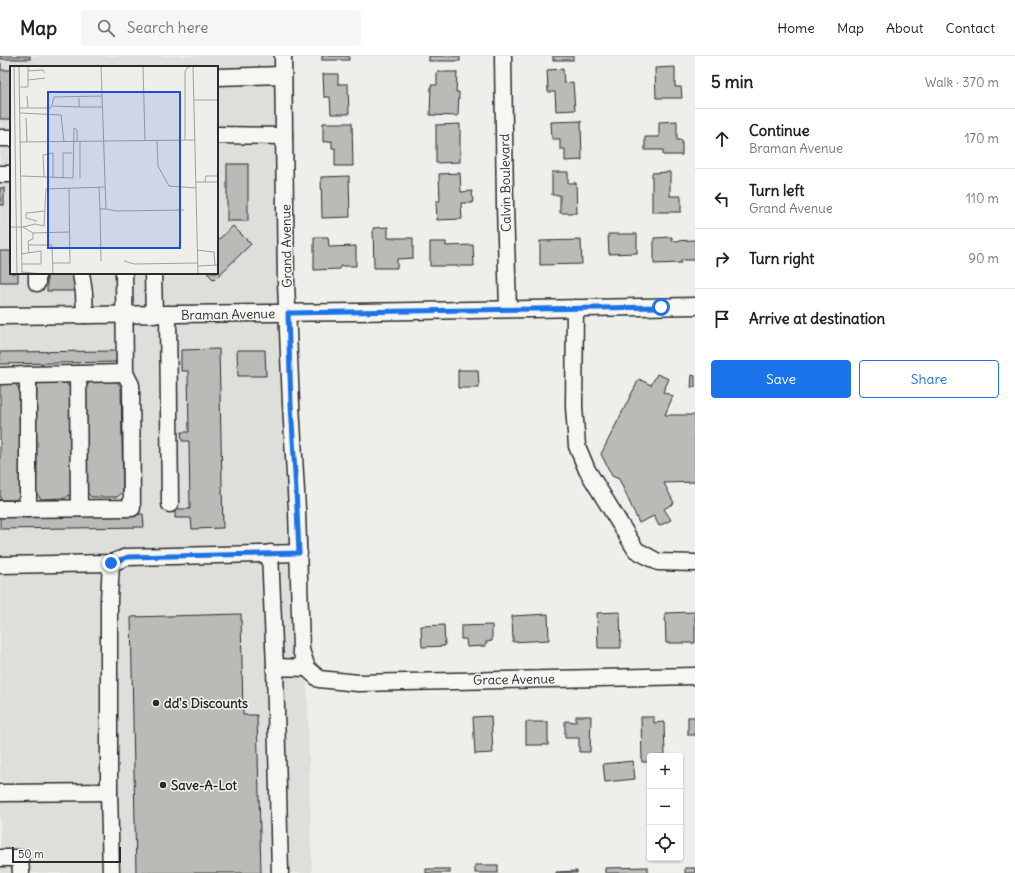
<!DOCTYPE html>
<meta charset="utf-8">
<style>
:root{--surface:#fff;--page:#f6f6f6;--text:#222;--muted:#767676;--line:#e0e0e0;--accent:#1a73e8}
body{margin:0;font-family:Delius,sans-serif;background:var(--page);color:var(--text)}
.controls{position:absolute;right:12px;bottom:12px;display:grid;overflow:hidden;border-radius:4px;box-shadow:0 1px 3px #0004}
.controls button{width:36px;height:36px;display:grid;place-items:center;padding:0;border:0;border-bottom:1px solid var(--line);background:var(--surface);color:var(--text);font:20px sans-serif}
.scale{position:absolute;left:12px;bottom:10px;width:109px;box-sizing:border-box;padding-left:4px;border:2px solid #2b2b2b;border-top:0;font-size:11px;line-height:14px;white-space:nowrap;color:#2b2b2b;-webkit-text-stroke:3px #f6f6f2;paint-order:stroke}
.stop{position:absolute;width:12px;height:12px;margin:-9px;border:3px solid #1a73e8;border-radius:50%;background:#fff}
.stop.end{background:#1a73e8;border-color:#fff;box-shadow:0 1px 4px #0008}
.list{margin:0;padding:0;list-style:none}
h2{display:flex;justify-content:space-between;align-items:center;height:52px;margin:0;padding:0 16px;font-size:17px}
h2 small{font-size:13px;font-weight:400;color:var(--muted)}
.list li{display:grid;grid-template-columns:26px 1fr auto;gap:12px;align-items:center;box-sizing:border-box;height:60px;padding:0 16px;border-top:1px solid var(--line)}
.list b{display:block;font-size:15px;white-space:nowrap}
.list p{margin:0;font-size:13px;white-space:nowrap;color:var(--muted)}
.list em{font-size:13px;font-style:normal;color:var(--muted)}
.actions{display:flex;gap:8px;padding:12px 16px}
.actions a{flex:1;padding:9px 0;border:1px solid var(--accent);border-radius:4px;text-align:center;font-size:14px;color:var(--accent)}
.actions .main{background:var(--accent);color:#fff}
.icon{flex:none;width:22px;height:22px;fill:none;stroke:currentColor;stroke-width:2;stroke-linecap:round;stroke-linejoin:round}
.map{position:relative;flex:none;width:695px;height:817px;overflow:hidden}
header{display:flex;align-items:center;gap:24px;box-sizing:border-box;height:56px;padding:0 20px;background:var(--surface);border-bottom:1px solid var(--line)}
header strong{font-size:19px}
nav{display:flex;gap:22px;margin-inline-start:auto;font-size:14px}
.search{width:280px;height:36px;background:var(--page);display:flex;align-items:center;gap:10px;box-sizing:border-box;padding:0 14px;border-radius:4px;color:var(--muted);font-size:15px}
main{display:flex}
aside{flex:1;background:var(--surface)}
.map>svg:first-child{display:block}
.built{fill:#dededb;fill-rule:evenodd}
.building{fill:#babab7;stroke:#2b2b2b}
.lines{fill:none;stroke-linecap:round;stroke-linejoin:round}
.minor-casing{stroke:#2b2b2b;stroke-width:19}
.minor{stroke:#f6f6f2;stroke-width:16}
.route{stroke:#1a73e8;stroke-width:5}
.poi-dot{fill:#2b2b2b;stroke:#f6f6f2;stroke-width:1.5}
.labels{text-anchor:middle;stroke-width:3;stroke-linejoin:round;paint-order:stroke}
.street-label{font-size:13px;fill:#2b2b2b;stroke:#f6f6f2}
.poi-label{font-size:13px;font-weight:bold;fill:#2b2b2b;stroke:#f6f6f2;text-anchor:start}
.inset-road{fill:none;stroke:#a0a09e;stroke-width:1}
.view{fill:#1d4ed8;fill-opacity:0.15;stroke:#1d4ed8;stroke-width:2}
.inset-edge{fill:none;stroke:#2b2b2b;stroke-width:2}
</style>
<header>
<strong>Map</strong>
<div class="search"><svg class="icon" aria-label="search" viewBox="0 0 24 24"><circle cx="10" cy="10" r="6"/><path d="M15 15l6 6"/></svg>Search here</div>
<nav><a>Home</a><a>Map</a><a>About</a><a>Contact</a></nav>
</header>
<main>
<div class="map">
<svg width="695" height="817" viewBox="0 0 695 817">
<rect width="100%" height="100%" fill="#eeeeea"/>
<filter id="ink" filterUnits="userSpaceOnUse"><feTurbulence type="fractalNoise" baseFrequency=".025" numOctaves="2"/><feDisplacementMap in="SourceGraphic" scale="8" xChannelSelector="R" yChannelSelector="G"/><feConvolveMatrix kernelMatrix="1 2 1 2 8 2 1 2 1" color-interpolation-filters="sRGB"/></filter>
<g filter="url(#ink)">
<path class="built" d="M0,0H293L295,102H285L295,477H308L307,620L312,817H0ZM11,11H217V217H11Z"/>
<g class="building">
<rect x="0" y="0" width="30" height="3"/>
<rect x="322" y="0" width="27" height="4"/>
<rect x="429" y="0" width="31" height="5"/>
<rect x="553" y="0" width="20" height="4"/>
<polygon points="0,7 1,7 1,14 11,14 11,63 0,63"/>
<polygon points="675,11 675,31 681,31 682,42 656,42 655,12"/>
<polygon points="563,13 564,27 573,26 575,54 556,55 555,36 548,36 547,14"/>
<polygon points="437,16 457,16 456,36 459,36 458,60 430,59 431,29 437,29"/>
<polygon points="323,18 338,18 338,28 348,28 349,58 331,58 330,41 324,41"/>
<polygon points="581,65 582,104 565,105 565,93 560,93 560,83 552,83 551,66"/>
<polygon points="677,65 677,84 682,84 682,99 663,99 663,94 645,94 645,81 659,81 659,66"/>
<polygon points="323,67 352,67 353,110 335,110 335,92 332,92 332,85 323,86"/>
<polygon points="460,68 460,106 436,107 436,69"/>
<rect x="227" y="108" width="21" height="57"/>
<polygon points="552,116 568,116 568,127 576,127 577,157 560,157 560,139 552,139"/>
<polygon points="670,116 670,140 681,140 681,156 652,156 652,117"/>
<polygon points="460,117 461,136 472,135 473,147 461,147 462,163 437,164 436,145 440,145 439,118"/>
<polygon points="349,120 350,161 322,162 321,121"/>
<rect x="0" y="132" width="4" height="17"/>
<polygon points="233,170 251,188 214,224 207,217 217,217 217,185"/>
<polygon points="388,171 388,182 413,182 413,202 397,203 397,212 374,212 373,172"/>
<polygon points="608,178 637,178 637,197 609,198"/>
<polygon points="314,181 328,181 329,191 356,190 356,210 340,210 340,213 314,214"/>
<polygon points="672,181 672,185 695,184 695,204 681,204 681,207 654,208 654,182"/>
<polygon points="581,184 582,208 540,209 540,185"/>
<polygon points="430,186 446,186 446,190 473,189 474,210 430,210"/>
<polygon points="0,195 11,195 11,217 18,217 18,226 0,226"/>
<rect x="47" y="217" width="31" height="18"/>
<polygon points="219,293 223,472 192,473 191,462 175,462 175,453 190,453 189,385 182,385 181,376 189,376 188,315 181,315 181,294"/>
<polygon points="237,294 265,294 266,320 238,320"/>
<polygon points="117,295 117,306 0,308 0,296"/>
<polygon points="458,314 478,314 479,332 458,332"/>
<polygon points="657,318 669,323 663,336 673,340 665,359 695,359 695,426 664,427 674,447 664,453 671,464 659,470 654,460 639,467 619,423 612,420 601,398 639,323 651,329"/>
<polygon points="692,319 695,320 695,331 691,331"/>
<polygon points="116,325 121,331 123,436 117,441 91,441 86,435 84,332 90,326"/>
<polygon points="0,326 14,326 20,334 21,437 16,444 0,444"/>
<polygon points="39,326 65,326 71,333 72,436 66,442 41,443 35,436 34,333"/>
<polygon points="143,458 144,471 0,473 0,460"/>
<polygon points="620,556 621,592 598,592 597,557"/>
<polygon points="695,556 695,587 666,587 665,557"/>
<polygon points="241,558 243,659 257,659 261,817 136,817 131,561"/>
<polygon points="548,558 549,584 513,586 512,560"/>
<polygon points="444,569 445,590 422,591 421,570"/>
<polygon points="492,569 492,585 486,586 486,590 467,591 466,583 461,583 461,570"/>
<polygon points="491,660 493,697 475,698 473,661"/>
<polygon points="576,660 591,660 590,696 579,696 579,682 565,682 565,665 576,666"/>
<polygon points="641,661 654,661 654,667 664,666 665,700 650,700 650,706 642,706"/>
<rect x="688" y="661" width="7" height="18"/>
<rect x="526" y="666" width="22" height="23"/>
<polygon points="633,705 635,723 605,726 603,708"/>
<rect x="475" y="809" width="23" height="8"/>
<polygon points="648,811 648,817 605,817 605,812"/>
<rect x="685" y="812" width="10" height="5"/>
<rect x="426" y="813" width="24" height="4"/>
<polygon points="577,815 577,817 556,817 556,816"/>
</g>
<g class="lines">
<defs>
<g id="minor">
<polyline points="283,0 286,226 291,348 297,453 301,594 307,612 319,623 358,627 695,620"/>
<polyline points="503,0 505,149 508,253"/>
<polyline points="217,21 283,19"/>
<polyline points="217,79 284,80"/>
<polyline points="0,82 11,82"/>
<polyline points="0,118 11,118"/>
<polyline points="81,217 84,237 85,259"/>
<polyline points="153,217 154,259"/>
<polyline points="37,227 37,217"/>
<polyline points="575,252 574,351 577,390 587,414 636,494 658,506 695,507"/>
<polyline points="168,258 170,448"/>
<polyline points="0,260 355,256 695,250"/>
<polyline points="28,319 78,318"/>
<polyline points="0,320 28,319 28,453"/>
<polyline points="79,452 78,318 125,317"/>
<polyline points="0,453 132,452 131,329 125,317 124,217"/>
<polyline points="270,497 275,611"/>
<polyline points="0,509 111,507 127,501 299,497"/>
<polyline points="0,737 109,736"/>
<polyline points="0,802 20,802 21,817"/>
<polyline points="111,817 109,736 109,544 111,507"/>
<polyline points="280,817 275,611 307,612"/>
</g>
</defs>
<use href="#minor" class="minor-casing"/>
<use href="#minor" class="minor"/>
</g>
</g>
<g class="lines" filter="url(#ink)">
<polyline class="route" points="111,507 128,501 299,497 297,453 291,348 288,257 661,251"/>
</g>
<g class="poi-dot">
<circle cx="156" cy="647" r="4"/>
<circle cx="163" cy="729" r="4"/>
</g>
<g class="labels">
<g class="street-label">
<text transform="translate(505 127) rotate(-91)" y="5">Calvin Boulevard</text>
<text transform="translate(286 190) rotate(-91)" y="5">Grand Avenue</text>
<text transform="translate(228 258) rotate(-1)" y="5">Braman Avenue</text>
<text transform="translate(514 623) rotate(-1)" y="5">Grace Avenue</text>
</g>
<g class="poi-label">
<text x="164" y="652">dd's Discounts</text>
<text x="171" y="734">Save-A-Lot</text>
</g>
</g>
<g transform="translate(10 10)">
<rect width="208" height="208" fill="#eeeeea"/>
<path class="inset-road" d="M4,0L7,208M9,0L12,208M91,0L96,143L106,145L174,144M133,0L135,74M183,0L188,208M18,5L33,4L35,7M18,14L35,12M10,21H18V0M17,30L18,42M69,32V41H92M184,34H208M43,40L69,41M10,42H41L44,31L92,30M10,47L51,49L54,76M16,52L17,76M147,74L148,100L159,120L186,122M175,74V6L177,2L181,0M70,75V112M10,76L185,74M11,110L63,112L64,62L67,64V76M34,111L33,89L43,87V112M53,112V87H62M186,116H208M195,116L196,110H208M89,121L90,143M27,155L16,152V147L35,145M0,161H13L23,167L59,166M13,161L25,158L34,160L36,123L95,121M19,179H42L43,208M187,184L204,186L205,200M19,187L18,175L23,173V167M11,188L31,185V198H12M91,195L90,143H96M114,195L124,198L188,197M43,197H60L59,123M188,200L208,199M12,206L34,208"/>
<path class="view" d="M38,26H170V182H38Z"/>
<rect width="208" height="208" class="inset-edge"/>
</g>
</svg>
<div class="controls">
<button>+</button>
<button>−</button>
<button><svg class="icon" aria-label="locate" viewBox="0 0 24 24"><circle cx="12" cy="12" r="6"/><path d="M12 2v4M12 18v4M2 12h4M18 12h4"/></svg></button>
</div>
<div class="scale">50 m</div>
<div class="stop" style="left:661px;top:251px"></div>
<div class="stop end" style="left:111px;top:507px"></div>
</div>
<aside>
<h2>5 min<small>Walk · 370 m</small></h2>
<ul class="list">
<li><svg class="icon" aria-label="ahead" viewBox="0 0 24 24"><path d="M12 20V5M6 11l6-6 6 6"/></svg><div><b>Continue</b><p>Braman Avenue</p></div><em>170 m</em></li>
<li><svg class="icon" aria-label="left" viewBox="0 0 24 24"><path d="M17 20v-9H6M10 6l-5 5 5 5"/></svg><div><b>Turn left</b><p>Grand Avenue</p></div><em>110 m</em></li>
<li><svg class="icon" aria-label="right" viewBox="0 0 24 24"><path d="M7 20v-9h11M14 6l5 5-5 5"/></svg><div><b>Turn right</b></div><em>90 m</em></li>
<li><svg class="icon" aria-label="arrive" viewBox="0 0 24 24"><path d="M6 21V4h12l-3 4 3 4H6"/></svg><div><b>Arrive at destination</b></div></li>
</ul>
<div class="actions"><a class="main">Save</a><a>Share</a></div>
</aside>
</main>
